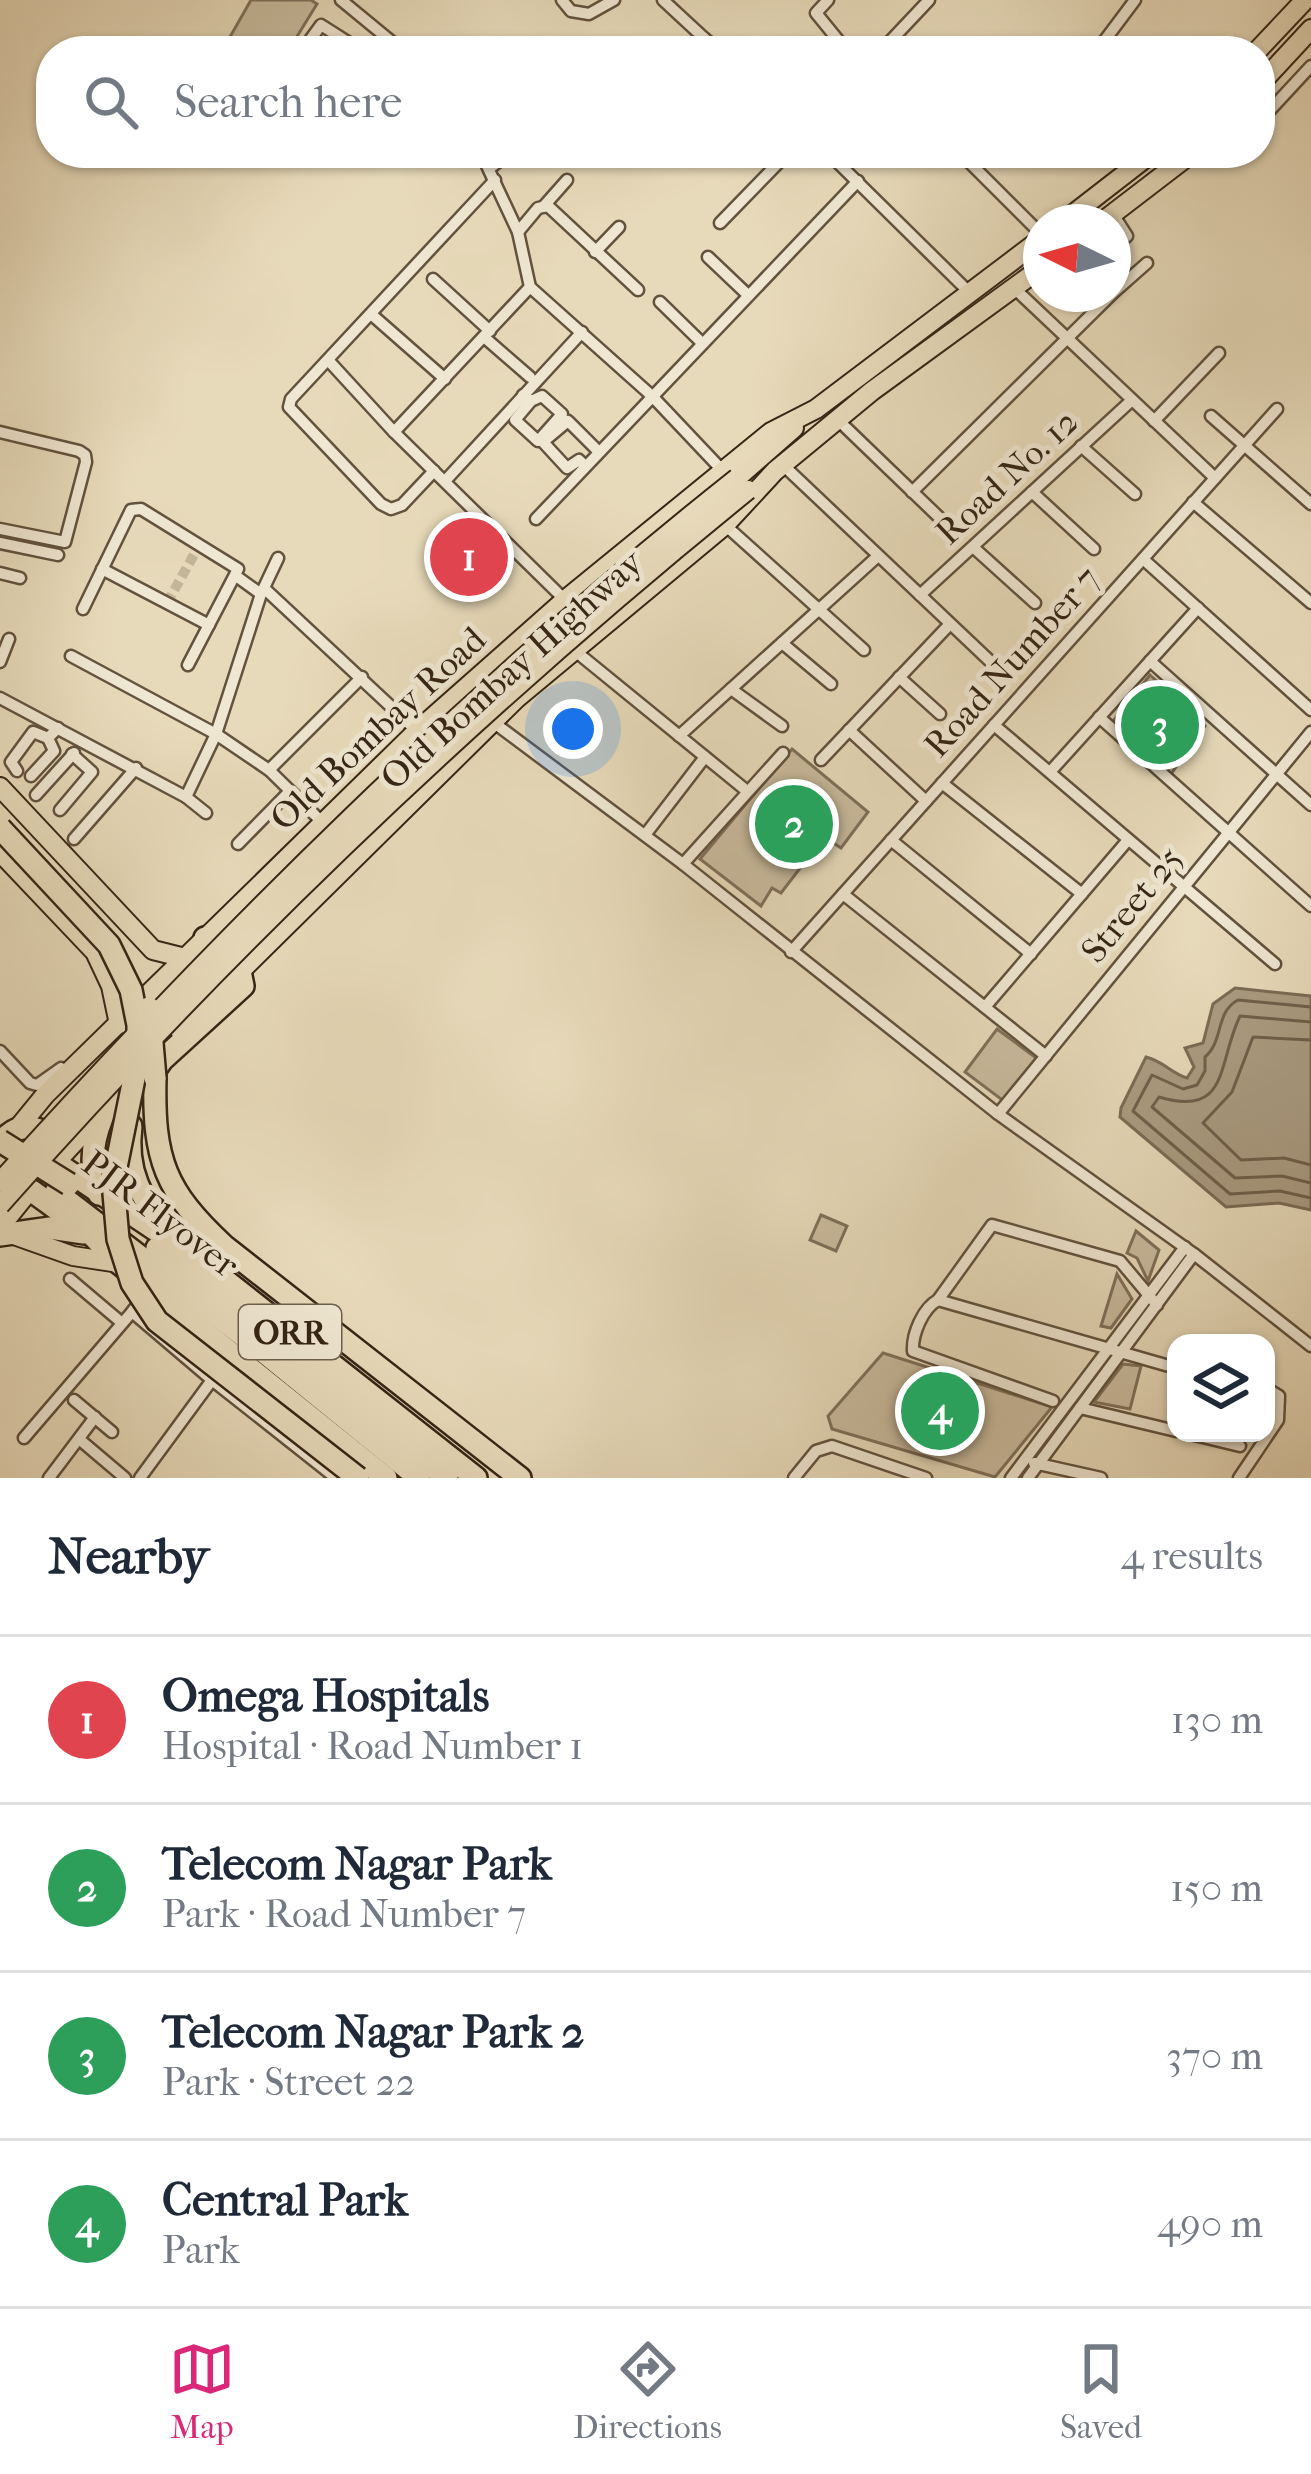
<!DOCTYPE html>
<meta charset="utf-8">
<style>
:root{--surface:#fff;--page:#f6f6f7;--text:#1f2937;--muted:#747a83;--line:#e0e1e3;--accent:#db2777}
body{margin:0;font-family:"IM FELL French Canon",serif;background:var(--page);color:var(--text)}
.controls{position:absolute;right:36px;bottom:36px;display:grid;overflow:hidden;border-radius:24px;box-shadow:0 3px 9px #0004}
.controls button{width:108px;height:108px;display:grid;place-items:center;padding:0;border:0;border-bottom:3px solid var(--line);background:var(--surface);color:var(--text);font:60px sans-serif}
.compass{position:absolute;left:1023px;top:204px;width:108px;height:108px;border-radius:50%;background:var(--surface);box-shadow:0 3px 9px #0004;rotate:275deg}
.you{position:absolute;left:573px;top:729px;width:42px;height:42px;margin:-30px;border:9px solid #fff;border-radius:50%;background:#1a73e8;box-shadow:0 0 0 18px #1a73e833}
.badge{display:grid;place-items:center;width:78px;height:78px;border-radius:50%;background:var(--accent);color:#fff;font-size:39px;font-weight:700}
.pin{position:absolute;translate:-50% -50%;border:6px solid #fff;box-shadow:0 3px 12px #0006}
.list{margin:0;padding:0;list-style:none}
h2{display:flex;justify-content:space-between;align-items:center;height:156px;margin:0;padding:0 48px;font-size:51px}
h2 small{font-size:39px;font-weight:400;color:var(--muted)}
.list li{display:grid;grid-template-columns:78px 1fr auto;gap:36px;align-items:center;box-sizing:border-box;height:168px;padding:0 48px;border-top:3px solid var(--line)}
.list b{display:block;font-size:45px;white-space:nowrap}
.list p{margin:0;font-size:39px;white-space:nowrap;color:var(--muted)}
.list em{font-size:39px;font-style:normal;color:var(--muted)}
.icon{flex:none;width:66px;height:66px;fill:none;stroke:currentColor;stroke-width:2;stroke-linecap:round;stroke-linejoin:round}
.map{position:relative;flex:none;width:1311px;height:1478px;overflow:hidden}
.search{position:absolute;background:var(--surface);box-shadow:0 3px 9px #0004;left:36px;right:36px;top:36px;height:132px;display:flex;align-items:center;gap:30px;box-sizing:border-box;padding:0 42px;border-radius:48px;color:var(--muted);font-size:45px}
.sheet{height:828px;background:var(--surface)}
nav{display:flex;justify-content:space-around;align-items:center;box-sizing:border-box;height:168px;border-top:3px solid var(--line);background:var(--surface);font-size:33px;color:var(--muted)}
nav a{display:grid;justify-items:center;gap:6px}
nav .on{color:var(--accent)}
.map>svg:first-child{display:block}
.green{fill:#c9bb9e;stroke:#7f705a;stroke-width:3}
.water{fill:#aa9c82;stroke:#7b6c56;stroke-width:3}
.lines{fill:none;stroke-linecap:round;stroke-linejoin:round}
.shore{stroke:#70604c;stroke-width:3}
.street-tunnel{stroke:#c3b699;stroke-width:10;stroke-dasharray:10 5;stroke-linecap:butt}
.street-casing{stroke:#62523e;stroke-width:15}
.primary-casing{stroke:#352515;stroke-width:22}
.highway-casing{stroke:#352515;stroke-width:26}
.street{stroke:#efe7d2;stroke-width:10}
.primary{stroke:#e7daba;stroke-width:18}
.highway{stroke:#e7daba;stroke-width:21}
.primary-bridge-casing{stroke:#352515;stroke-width:22;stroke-linecap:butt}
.highway-bridge-casing{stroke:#352515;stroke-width:26;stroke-linecap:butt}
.primary-bridge{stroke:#e7daba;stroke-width:18}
.highway-bridge{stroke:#e7daba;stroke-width:21}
.labels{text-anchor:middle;stroke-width:10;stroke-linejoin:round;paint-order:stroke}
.shield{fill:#efe7d2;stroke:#6d5f4e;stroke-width:3}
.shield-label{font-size:33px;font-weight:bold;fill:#352515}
.street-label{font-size:36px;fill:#352515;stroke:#efe7d2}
</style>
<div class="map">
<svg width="1311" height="1478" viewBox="0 0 1311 1478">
<rect width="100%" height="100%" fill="#e7daba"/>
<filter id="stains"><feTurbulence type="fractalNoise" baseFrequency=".00167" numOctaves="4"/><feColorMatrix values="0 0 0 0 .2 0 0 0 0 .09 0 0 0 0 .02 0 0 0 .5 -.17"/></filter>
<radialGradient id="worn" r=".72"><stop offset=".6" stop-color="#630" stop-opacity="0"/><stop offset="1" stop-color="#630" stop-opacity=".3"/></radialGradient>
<g class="green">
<polygon points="251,0 311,0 317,4 288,51 222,51"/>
<polygon points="1150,675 1205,726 1171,774 1114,720"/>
<polygon points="792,749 868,812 841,848 824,837 781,893 772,888 761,906 700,859"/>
<polygon points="997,1029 1039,1060 1005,1102 965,1072"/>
<polygon points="821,1215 847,1226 836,1251 810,1240"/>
<polygon points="1136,1231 1159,1250 1148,1281 1137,1258 1127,1253"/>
<polygon points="1117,1274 1132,1299 1111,1328 1101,1326"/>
<polygon points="883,1353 1052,1407 995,1477 832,1429 828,1416"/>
<polygon points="1123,1364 1141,1366 1130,1409 1094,1402"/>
</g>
<path class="water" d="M1235,988L1311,996V1210L1279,1203L1226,1207L1120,1117L1121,1108L1146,1057C1163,1061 1171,1073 1187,1078L1194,1067L1185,1048L1203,1043L1213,1004Z"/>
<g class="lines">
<g class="shore">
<path d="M1311,1007L1238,1000C1215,1012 1224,1041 1205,1057V1071L1197,1085L1183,1089L1152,1075L1133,1111L1230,1194L1280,1191L1311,1198"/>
<path d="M1311,1022L1240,1016C1217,1063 1230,1118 1159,1097L1152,1107L1235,1178L1282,1176L1311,1183"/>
<polyline points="1311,1040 1253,1037 1232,1092 1203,1123 1241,1160 1284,1158 1311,1165"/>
</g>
<polyline class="street-tunnel" points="167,603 200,544"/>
<defs>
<g id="street">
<polyline points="341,0 403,51"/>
<polyline points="562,0 571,11 589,14 614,0"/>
<polyline points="663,0 704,38"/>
<polyline points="828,0 816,13 847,51"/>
<polyline points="1099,48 1135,0"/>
<polyline points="302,51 321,25 362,51"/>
<polyline points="690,51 704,38 719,51"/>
<polyline points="881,51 929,0"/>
<polyline points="1260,121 1311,66"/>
<polyline points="326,153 330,153"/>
<polyline points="481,153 518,232 530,287 652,396 722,470"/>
<polyline points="828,153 971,294"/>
<polyline points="960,153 1041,234"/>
<polyline points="1219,153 1224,158 1229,153"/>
<polyline points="490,168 510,153"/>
<polyline points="544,206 567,180"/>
<polyline points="1113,214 1127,236 1113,247"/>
<polyline points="720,223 788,153"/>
<polyline points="518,232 538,208 548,206 638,290"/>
<polyline points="595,252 619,227"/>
<polyline points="708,257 748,295"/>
<polyline points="433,279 490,331"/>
<polyline points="1014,288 1215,478"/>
<polyline points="1113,293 1147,263"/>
<polyline points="660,302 702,343"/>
<polyline points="371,314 445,379"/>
<polyline points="484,337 530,377"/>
<polyline points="328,360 394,432 565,600"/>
<polyline points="523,395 531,401 542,396 562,414 538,441 515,420 531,401"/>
<polyline points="1211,416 1311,504"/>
<polyline points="838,420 946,524"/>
<polyline points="1154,421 1219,353"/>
<polyline points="0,432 79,451 85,455 86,462 65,542 0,529"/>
<polyline points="394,432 530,287"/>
<polyline points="1081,446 1135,494"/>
<polyline points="783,465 993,664"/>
<polyline points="585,466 579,460 567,468 543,442 568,421 599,452"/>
<polyline points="434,471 402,505 391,509 381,504 289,407 291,399 495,180"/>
<polyline points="445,481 582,332"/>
<polyline points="912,492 1112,294"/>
<polyline points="1032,492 1094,549"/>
<polyline points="1193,502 1311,603"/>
<polyline points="536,519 858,181"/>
<polyline points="725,525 864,650"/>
<polyline points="0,543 58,555"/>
<polyline points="973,547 1035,603"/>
<polyline points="1143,559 1311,710"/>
<polyline points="102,569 209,625"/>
<polyline points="0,573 20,578"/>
<polyline points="236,576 261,594"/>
<polyline points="266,590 417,731"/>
<polyline points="920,595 1132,400"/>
<polyline points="83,609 131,510 141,509 238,569 188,665"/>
<polyline points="782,643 831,684"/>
<polyline points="574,650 747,791"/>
<polyline points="71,656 216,734 269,770 322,822"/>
<polyline points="1150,661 1311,805"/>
<polyline points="0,662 9,639"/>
<polyline points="899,677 940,714"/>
<polyline points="731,689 782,726"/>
<polyline points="0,698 186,797"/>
<polyline points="1099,717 1311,906"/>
<polyline points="493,722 683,864 998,1114 1194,1254 1311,1346"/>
<polyline points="994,725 1275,964"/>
<polyline points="849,730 926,801"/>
<polyline points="679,736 878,556"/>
<polyline points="821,760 950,624"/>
<polyline points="269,770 362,677"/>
<polyline points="17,771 11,762 33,732 48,738 58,728"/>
<polyline points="1050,772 1198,608"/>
<polyline points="31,776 54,751 48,738"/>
<polyline points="942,783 1082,894"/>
<polyline points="36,795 74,753"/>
<polyline points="60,810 92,772 72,754"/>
<polyline points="206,813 186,797 216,734 261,594 278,558"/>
<polyline points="645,835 705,757"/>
<polyline points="74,839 136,768"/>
<polyline points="891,840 1031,954"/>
<polyline points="238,844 290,791"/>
<polyline points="683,864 783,753"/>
<polyline points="843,894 1046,1056"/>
<polyline points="791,952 1277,409"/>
<polyline points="985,1007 1128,840"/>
<polyline points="0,1051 30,1083 37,1085 61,1068"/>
<polyline points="998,1114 1311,732"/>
<polyline points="70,1279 122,1323"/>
<path d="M938,1300C923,1308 912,1334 913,1351L1053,1401"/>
<polyline points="1157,1305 1120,1261 992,1225 938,1300 1176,1368"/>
<polyline points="134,1309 132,1312 212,1380"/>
<polyline points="74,1400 112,1432"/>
<polyline points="1080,1408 1176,1431"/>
<polyline points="1186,1433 1240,1446"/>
<polyline points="24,1438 132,1312"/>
<polyline points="79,1439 125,1478"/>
<polyline points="1034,1463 1101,1478"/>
<polyline points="49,1478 95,1417"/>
<polyline points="140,1478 212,1380 336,1478"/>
<polyline points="794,1478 816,1451 832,1446 926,1478"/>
<polyline points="1011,1478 1185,1247"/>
<polyline points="1028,1478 1194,1254"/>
<polyline points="1239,1478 1278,1420 1279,1396 1266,1388"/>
</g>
<g id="primary">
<polyline points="1257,51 1305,0"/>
<polyline points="1260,84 1311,29"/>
<polyline points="1063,222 1152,153"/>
<polyline points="1102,222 1192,153"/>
<polyline points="737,478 794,428"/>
<polyline points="0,787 153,950 185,958"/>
<polyline points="0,852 95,952 111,986 119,1024"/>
<polyline points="180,1031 517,698 725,525 775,471 872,391 1041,268"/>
<polyline points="18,1128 45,1095 417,731 565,600 771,432 816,409 1041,239"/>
<polyline points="59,1159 135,1077"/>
<polyline points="0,1227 29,1191"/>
<polyline points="11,1234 73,1256 119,1263"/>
</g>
<g id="highway">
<path d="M155,1078C153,1160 165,1191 224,1246L520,1478"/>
<polyline points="148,1080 162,1060 243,986 240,971 205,938"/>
<path d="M131,1126C125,1170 141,1200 170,1233"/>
<path d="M0,1143C18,1121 42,1123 57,1146"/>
<polyline points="59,1165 193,1255 476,1478"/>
<polyline points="32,1191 91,1234 119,1263 386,1478"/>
<polyline points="56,1192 259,1348 419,1478"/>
<path d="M99,1194C88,1162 93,1136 107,1106"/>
<polyline points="0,1235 50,1228 84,1233"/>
<polyline points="157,1248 447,1478"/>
</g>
</defs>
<use href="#street" class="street-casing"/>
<use href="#primary" class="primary-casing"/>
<use href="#highway" class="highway-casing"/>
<use href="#street" class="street"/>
<use href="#primary" class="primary"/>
<use href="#highway" class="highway"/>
<defs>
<g id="primary-bridge">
<path d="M0,1182C228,929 470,690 737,478"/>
<path d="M0,1205C229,946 480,707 748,490"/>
</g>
<g id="highway-bridge">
<polyline points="0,828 109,945 131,990 138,1025 138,1059 113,1182 118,1239 132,1283 157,1321 358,1478"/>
<polyline points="149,1008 155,1078"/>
<polyline points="0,1141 69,1184"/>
</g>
</defs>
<use href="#primary-bridge" class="primary-bridge-casing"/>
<use href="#highway-bridge" class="highway-bridge-casing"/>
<use href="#primary-bridge" class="primary-bridge"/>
<use href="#highway-bridge" class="highway-bridge"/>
</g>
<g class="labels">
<rect class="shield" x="239" y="1305" width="102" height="54" rx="9"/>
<g class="shield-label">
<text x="290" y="1344">ORR</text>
</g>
<g class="street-label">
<text transform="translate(1006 476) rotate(-43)" y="13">Road No. 12</text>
<text transform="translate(1011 661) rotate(-48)" y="13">Road Number 7</text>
<text transform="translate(511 669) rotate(-42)" y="13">Old Bombay Highway</text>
<text transform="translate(377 728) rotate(-43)" y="13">Old Bombay Road</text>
<text transform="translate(1131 904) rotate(-51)" y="13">Street 25</text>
<text transform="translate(161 1213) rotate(37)" y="13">PJR Flyover</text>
</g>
</g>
<rect width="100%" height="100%" filter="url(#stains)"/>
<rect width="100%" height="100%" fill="url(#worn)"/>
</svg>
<div class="controls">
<button><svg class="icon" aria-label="layers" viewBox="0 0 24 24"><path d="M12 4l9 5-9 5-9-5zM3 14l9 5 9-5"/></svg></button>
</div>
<svg class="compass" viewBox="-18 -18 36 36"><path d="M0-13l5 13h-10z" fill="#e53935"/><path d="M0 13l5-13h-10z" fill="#747a83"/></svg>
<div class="you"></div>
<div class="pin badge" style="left:469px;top:557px;background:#e0444e">1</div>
<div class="pin badge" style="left:794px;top:824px;background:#2e9e5b">2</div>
<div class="pin badge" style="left:1160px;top:725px;background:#2e9e5b">3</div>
<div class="pin badge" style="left:940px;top:1411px;background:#2e9e5b">4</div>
<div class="search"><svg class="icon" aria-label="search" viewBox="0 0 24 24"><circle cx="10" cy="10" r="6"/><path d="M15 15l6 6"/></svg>Search here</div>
</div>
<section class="sheet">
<h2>Nearby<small>4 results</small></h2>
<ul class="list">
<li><span class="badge" style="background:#e0444e">1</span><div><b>Omega Hospitals</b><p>Hospital · Road Number 1</p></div><em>130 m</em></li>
<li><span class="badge" style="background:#2e9e5b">2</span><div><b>Telecom Nagar Park</b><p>Park · Road Number 7</p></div><em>150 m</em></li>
<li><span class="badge" style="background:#2e9e5b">3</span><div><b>Telecom Nagar Park 2</b><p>Park · Street 22</p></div><em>370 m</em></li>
<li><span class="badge" style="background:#2e9e5b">4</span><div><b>Central Park</b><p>Park</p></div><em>490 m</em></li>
</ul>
</section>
<nav>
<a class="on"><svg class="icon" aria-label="map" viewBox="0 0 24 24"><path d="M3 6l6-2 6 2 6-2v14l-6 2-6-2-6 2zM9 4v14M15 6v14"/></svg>Map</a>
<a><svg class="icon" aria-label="directions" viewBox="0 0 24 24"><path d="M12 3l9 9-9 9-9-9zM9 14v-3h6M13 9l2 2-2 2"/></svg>Directions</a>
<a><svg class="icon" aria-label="saved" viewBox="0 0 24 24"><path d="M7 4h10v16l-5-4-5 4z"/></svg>Saved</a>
</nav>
